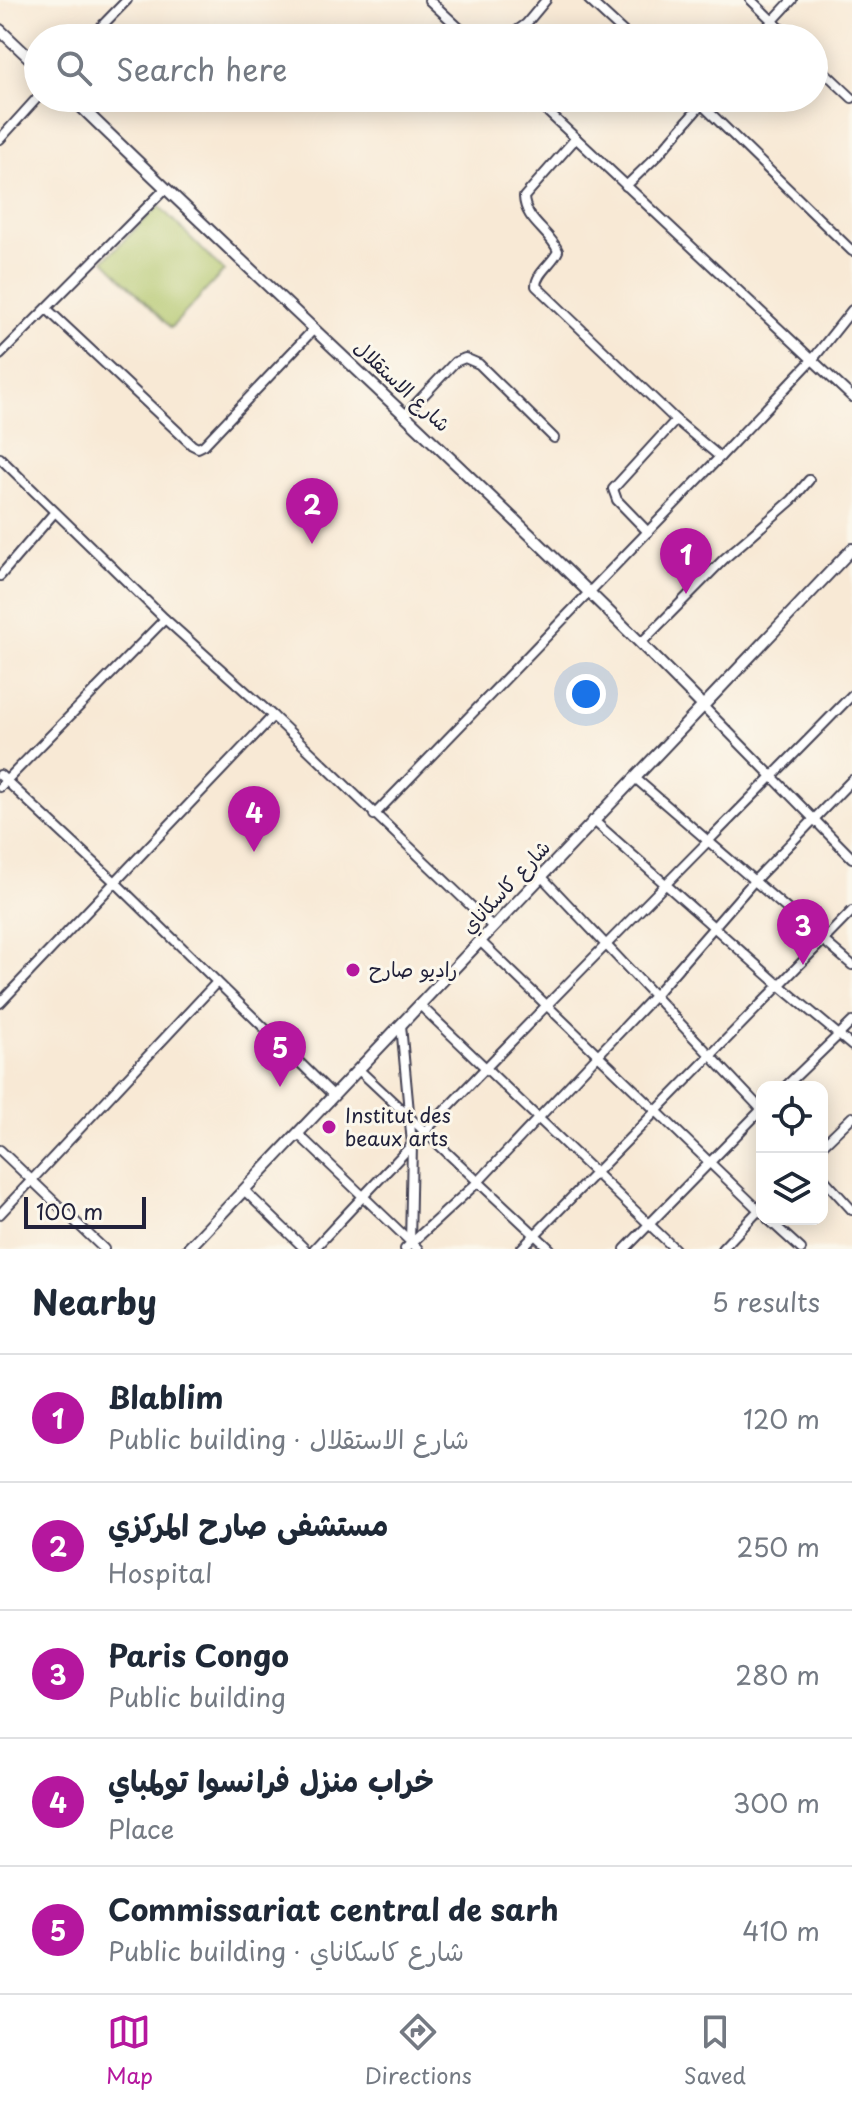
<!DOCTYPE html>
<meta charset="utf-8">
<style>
:root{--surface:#fff;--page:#f6f6f7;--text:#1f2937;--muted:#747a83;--line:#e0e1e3;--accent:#b5179e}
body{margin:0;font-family:"Playpen Sans","Playpen Sans Arabic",sans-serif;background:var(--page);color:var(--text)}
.controls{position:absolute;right:24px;bottom:24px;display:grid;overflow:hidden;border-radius:16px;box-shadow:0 4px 20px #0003}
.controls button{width:72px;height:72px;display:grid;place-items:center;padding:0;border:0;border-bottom:2px solid var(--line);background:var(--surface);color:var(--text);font:40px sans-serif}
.scale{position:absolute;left:24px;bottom:20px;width:122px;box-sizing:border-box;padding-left:8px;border:4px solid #22223b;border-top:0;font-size:22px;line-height:28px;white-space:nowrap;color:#22223b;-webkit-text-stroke:6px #fbf7ec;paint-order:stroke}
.you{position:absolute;left:586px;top:694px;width:28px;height:28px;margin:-20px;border:6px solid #fff;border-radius:50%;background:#1a73e8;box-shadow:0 0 0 12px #1a73e833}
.badge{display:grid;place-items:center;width:52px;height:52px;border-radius:50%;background:var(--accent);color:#fff;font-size:26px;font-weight:700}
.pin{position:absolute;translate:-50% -66px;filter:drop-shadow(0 2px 4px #0008)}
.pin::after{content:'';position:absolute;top:42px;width:28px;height:24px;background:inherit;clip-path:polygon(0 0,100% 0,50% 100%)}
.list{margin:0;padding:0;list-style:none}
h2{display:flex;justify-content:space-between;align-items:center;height:104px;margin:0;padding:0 32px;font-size:34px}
h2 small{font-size:26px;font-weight:400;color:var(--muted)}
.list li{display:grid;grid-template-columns:52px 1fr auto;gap:24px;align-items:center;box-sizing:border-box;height:128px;padding:0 32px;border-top:2px solid var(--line)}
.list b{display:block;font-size:30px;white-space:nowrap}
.list p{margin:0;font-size:26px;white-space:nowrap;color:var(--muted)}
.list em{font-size:26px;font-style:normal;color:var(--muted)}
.icon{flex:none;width:44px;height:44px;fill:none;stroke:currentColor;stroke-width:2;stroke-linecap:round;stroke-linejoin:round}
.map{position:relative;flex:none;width:852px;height:1249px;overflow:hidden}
.search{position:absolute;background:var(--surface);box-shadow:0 4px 20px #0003;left:24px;right:24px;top:24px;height:88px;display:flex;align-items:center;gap:20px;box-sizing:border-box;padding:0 28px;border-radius:44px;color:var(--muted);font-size:30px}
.sheet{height:744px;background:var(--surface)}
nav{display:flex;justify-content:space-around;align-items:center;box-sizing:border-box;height:112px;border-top:2px solid var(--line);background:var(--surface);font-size:22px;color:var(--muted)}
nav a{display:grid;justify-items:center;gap:4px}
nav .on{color:var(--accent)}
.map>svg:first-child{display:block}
.green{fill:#b0c569;stroke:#697452;stroke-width:2}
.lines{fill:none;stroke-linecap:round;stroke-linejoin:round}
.minor-casing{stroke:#424052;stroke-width:12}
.tertiary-casing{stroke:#424052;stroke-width:14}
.minor{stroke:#fff;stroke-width:8}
.tertiary{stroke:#fff;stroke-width:10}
.poi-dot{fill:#b5179e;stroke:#fbf7ec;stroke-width:3}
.labels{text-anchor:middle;stroke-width:6;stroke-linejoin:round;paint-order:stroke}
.street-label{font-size:20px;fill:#22223b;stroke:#fbf7ec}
.poi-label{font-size:20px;fill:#22223b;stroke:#fbf7ec;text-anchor:start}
</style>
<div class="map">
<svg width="852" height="1249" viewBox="0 0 852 1249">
<rect width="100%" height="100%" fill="#fbf7ec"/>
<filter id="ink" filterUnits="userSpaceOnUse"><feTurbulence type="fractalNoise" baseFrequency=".0125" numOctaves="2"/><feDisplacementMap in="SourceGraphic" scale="16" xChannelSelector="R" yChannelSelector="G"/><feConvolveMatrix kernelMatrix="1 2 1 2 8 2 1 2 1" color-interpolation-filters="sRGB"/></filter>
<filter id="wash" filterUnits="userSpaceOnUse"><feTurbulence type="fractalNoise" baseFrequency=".006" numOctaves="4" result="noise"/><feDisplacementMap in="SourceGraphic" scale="32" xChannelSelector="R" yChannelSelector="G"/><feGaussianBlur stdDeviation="1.8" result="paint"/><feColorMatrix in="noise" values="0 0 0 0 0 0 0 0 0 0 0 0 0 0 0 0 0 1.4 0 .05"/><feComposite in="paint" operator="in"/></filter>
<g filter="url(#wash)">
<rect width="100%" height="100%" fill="#f8e9d5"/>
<polygon class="green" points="159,206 224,271 171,328 104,260"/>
</g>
<g filter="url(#ink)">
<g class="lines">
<defs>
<g id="minor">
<polyline points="429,0 470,38"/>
<polyline points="589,0 630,38"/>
<polyline points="751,0 790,38"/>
<polyline points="90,38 127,0"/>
<polyline points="507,38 526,24 546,0"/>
<polyline points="757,38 792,0"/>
<polyline points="814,62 852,98"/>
<polyline points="533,98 852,397"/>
<polyline points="695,98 852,251"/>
<path d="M576,138L524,197C525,221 550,231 558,251C553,263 536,273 536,286L676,420L720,457"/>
<polyline points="0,139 38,97"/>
<polyline points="626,186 658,155 707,98"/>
<polyline points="47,309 192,445 198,448 204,445 314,329"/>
<polyline points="0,355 165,189"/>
<polyline points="406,414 455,362 465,358 479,364 554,438"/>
<polyline points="0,458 165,619 273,716 493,927"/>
<polyline points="648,532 617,500 613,489 676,420"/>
<polyline points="0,576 54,513"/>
<polyline points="641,643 724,559 792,500 809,480"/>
<polyline points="703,706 852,858"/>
<polyline points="0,775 115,882 334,1096"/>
<polyline points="635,778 852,965"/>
<polyline points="0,787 165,619"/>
<polyline points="374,815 720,457 813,359 852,310"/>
<polyline points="593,820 778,984 852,1046"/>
<polyline points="541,876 762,1110"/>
<polyline points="480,941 762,1213"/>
<polyline points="0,1003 273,716"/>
<polyline points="420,1005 675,1249"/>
<polyline points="401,1025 412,1144 410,1244"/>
<polyline points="358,1069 550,1249"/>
<polyline points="785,1087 852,1022"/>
<polyline points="298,1134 418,1249"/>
<polyline points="822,1146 852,1117"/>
<polyline points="0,1150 104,1249"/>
<polyline points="822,1177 852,1210"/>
<polyline points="244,1190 305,1249"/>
<polyline points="0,1214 217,982"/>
<polyline points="768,1219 801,1249"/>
<path d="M314,1249C489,1060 672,879 852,695"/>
<polyline points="405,1249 479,1181 598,1055 654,996 754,881 852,780"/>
<polyline points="521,1249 852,911"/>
<polyline points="625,1249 762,1109"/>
<polyline points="722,1249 760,1209"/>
</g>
<g id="tertiary">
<polyline points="0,30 38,66"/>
<path d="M72,98C281,302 498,497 703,706"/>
<polyline points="188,1249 852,549"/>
</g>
</defs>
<use href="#minor" class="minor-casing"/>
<use href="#tertiary" class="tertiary-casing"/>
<use href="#minor" class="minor"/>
<use href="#tertiary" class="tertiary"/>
</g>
</g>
<g class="poi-dot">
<circle cx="353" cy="970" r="8"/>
<circle cx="329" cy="1127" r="8"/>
</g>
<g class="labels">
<g class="street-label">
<text transform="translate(402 386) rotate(43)" y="7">شارع الاستقلال</text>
<text transform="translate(506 887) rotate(-47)" y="7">شارع كاسكاناي</text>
</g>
<g class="poi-label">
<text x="369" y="977">راديو صارح</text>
<text x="345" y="1123">Institut des<tspan x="345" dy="23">beaux arts</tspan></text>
</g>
</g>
</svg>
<div class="controls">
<button><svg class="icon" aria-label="locate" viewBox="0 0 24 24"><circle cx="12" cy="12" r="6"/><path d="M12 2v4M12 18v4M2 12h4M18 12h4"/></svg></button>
<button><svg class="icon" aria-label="layers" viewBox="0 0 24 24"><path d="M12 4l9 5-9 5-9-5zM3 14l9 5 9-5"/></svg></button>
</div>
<div class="scale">100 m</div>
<div class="you"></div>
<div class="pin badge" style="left:686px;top:594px">1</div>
<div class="pin badge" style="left:312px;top:544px">2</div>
<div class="pin badge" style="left:803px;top:965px">3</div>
<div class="pin badge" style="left:254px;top:852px">4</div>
<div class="pin badge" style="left:280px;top:1087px">5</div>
<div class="search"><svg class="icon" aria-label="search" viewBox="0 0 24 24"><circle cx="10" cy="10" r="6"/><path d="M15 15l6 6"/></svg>Search here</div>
</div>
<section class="sheet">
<h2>Nearby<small>5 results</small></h2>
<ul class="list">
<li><span class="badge">1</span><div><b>Blablim</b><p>Public building · شارع الاستقلال</p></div><em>120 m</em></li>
<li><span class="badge">2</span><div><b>مستشفى صارح المركزي</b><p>Hospital</p></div><em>250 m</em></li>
<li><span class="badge">3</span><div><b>Paris Congo</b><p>Public building</p></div><em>280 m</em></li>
<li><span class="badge">4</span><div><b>خراب منزل فرانسوا تولمباي</b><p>Place</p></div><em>300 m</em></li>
<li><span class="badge">5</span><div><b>Commissariat central de sarh</b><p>Public building · شارع كاسكاناي</p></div><em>410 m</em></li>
</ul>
</section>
<nav>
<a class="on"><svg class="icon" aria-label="map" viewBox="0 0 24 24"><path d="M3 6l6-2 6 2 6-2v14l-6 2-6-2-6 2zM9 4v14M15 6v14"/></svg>Map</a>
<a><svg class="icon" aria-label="directions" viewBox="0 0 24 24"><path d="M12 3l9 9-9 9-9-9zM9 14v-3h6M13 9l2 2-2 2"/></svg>Directions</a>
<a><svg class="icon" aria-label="saved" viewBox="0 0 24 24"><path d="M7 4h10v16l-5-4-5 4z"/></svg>Saved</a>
</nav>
